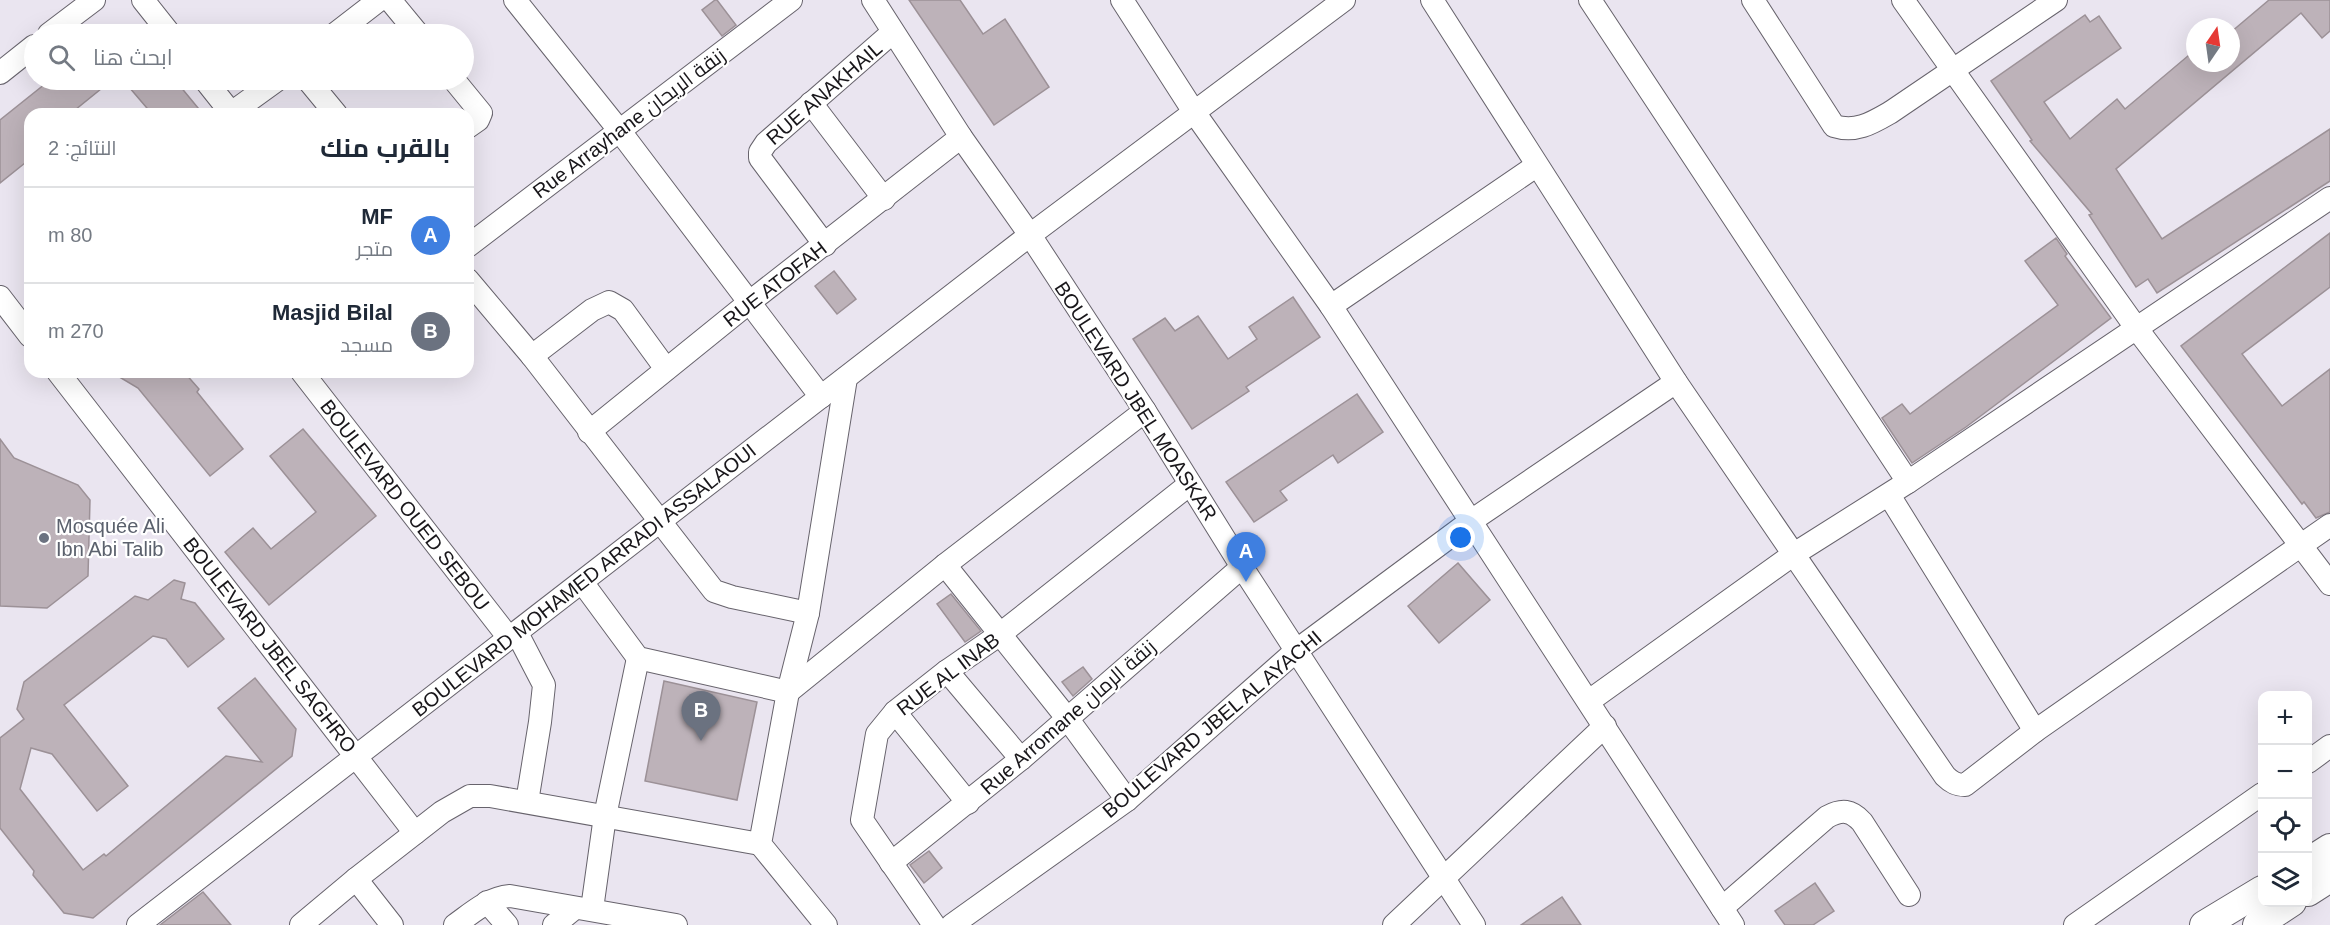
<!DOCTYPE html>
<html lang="ar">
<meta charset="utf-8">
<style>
:root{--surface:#fff;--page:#f2f2f3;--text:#1f2937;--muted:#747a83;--line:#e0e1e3;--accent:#357462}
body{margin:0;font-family:Helvetica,Cairo,sans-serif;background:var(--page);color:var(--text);direction:rtl}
.controls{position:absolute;right:18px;bottom:18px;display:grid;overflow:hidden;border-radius:12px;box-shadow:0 6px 24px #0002}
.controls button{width:54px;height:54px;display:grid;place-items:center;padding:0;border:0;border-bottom:2px solid var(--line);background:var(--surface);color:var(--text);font:30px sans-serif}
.compass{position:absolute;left:2186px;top:18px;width:54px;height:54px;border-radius:50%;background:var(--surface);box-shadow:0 6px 24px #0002;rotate:13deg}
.you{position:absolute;left:1461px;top:538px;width:21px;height:21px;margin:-15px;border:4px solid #fff;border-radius:50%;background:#1a73e8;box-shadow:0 0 0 9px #1a73e833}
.badge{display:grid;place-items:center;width:39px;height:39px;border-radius:50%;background:var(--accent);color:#fff;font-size:20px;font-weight:700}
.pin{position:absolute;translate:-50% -50px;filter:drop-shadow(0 2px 3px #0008)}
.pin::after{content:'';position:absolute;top:32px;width:21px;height:18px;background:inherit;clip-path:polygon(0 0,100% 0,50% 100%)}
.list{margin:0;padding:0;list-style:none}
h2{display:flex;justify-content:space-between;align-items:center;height:78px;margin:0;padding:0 24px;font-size:26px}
h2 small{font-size:20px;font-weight:400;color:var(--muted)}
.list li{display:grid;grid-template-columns:39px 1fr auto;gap:18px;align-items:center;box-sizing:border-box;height:96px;padding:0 24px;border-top:2px solid var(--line)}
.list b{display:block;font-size:22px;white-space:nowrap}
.list p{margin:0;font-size:20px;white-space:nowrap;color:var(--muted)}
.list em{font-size:20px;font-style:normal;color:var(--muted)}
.icon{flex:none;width:33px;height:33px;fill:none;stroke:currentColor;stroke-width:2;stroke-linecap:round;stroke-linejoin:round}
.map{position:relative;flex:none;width:2330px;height:925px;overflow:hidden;direction:ltr}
.search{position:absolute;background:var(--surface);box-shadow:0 6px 24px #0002;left:24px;top:24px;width:450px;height:66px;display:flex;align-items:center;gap:15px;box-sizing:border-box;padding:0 21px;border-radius:33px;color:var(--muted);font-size:22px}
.panel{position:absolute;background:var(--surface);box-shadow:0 6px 24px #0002;left:24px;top:108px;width:450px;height:270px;border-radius:18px;direction:rtl}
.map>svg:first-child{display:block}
.building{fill:#bdb2b9;stroke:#9c9197;stroke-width:1.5}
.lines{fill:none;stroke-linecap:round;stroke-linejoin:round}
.minor-casing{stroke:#67636c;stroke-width:24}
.major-casing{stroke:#67636c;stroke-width:30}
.minor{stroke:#fff;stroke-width:22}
.major{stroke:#fff;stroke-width:28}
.worship-dot{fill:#6b7280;stroke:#fff;stroke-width:2}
.labels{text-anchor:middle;stroke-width:4.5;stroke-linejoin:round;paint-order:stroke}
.street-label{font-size:20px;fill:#18161a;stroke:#fff}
.worship-label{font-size:20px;fill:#5b616d;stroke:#fff;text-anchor:start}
</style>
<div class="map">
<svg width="2330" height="925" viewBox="0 0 2330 925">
<rect width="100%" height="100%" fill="#eae5f0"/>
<g class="building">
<polygon points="715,0 717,0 736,25 722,36 702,10"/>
<polygon points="909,0 960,0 983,34 1005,19 1049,87 994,125"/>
<polygon points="2269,0 2330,0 2330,31 2322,38 2301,13 2116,169 2162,239 2330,129 2330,181 2157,293 2148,279 2136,287 2089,215 2092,214 2030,141 2032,140 1991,81 2085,15 2090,22 2099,16 2121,48 2044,102 2070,139 2117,99 2125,109 2195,50 2195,63 2231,63 2231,32"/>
<polygon points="50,80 112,80 70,114 30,114 30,159 0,183 0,120"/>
<polygon points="123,80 175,80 203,114 152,114"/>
<polygon points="2330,233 2330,287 2242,354 2282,406 2330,369 2330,512 2316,518 2304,502 2302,504 2181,346"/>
<polygon points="2056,238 2067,254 2065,256 2111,318 1966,427 1912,463 1882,418 1902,404 1910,414 2058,305 2025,261"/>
<polygon points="834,271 856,299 837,314 815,286"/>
<polygon points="1293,297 1320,337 1246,387 1249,391 1192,429 1133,339 1165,318 1175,331 1198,316 1228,359 1257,339 1249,327"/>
<polygon points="111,372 184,372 199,389 197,392 243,449 210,476 138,388"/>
<polygon points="1357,394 1383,432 1338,463 1333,455 1280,491 1287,500 1254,522 1226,482"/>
<polygon points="303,429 376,516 269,605 225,552 253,528 271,549 316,512 270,456"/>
<polygon points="0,439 14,458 78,485 90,500 88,576 47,608 0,606"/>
<polygon points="1458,563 1490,600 1439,643 1408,606"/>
<polygon points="174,580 185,583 181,599 195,603 224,639 188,667 166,639 153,636 64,705 128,786 97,811 52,754 31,748 20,789 83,870 104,854 106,856 226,756 262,762 218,708 255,678 296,729 292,756 93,918 64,913 33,875 34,871 0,828 0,738 24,719 17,709 24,682 135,596 148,600"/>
<polygon points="951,594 981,631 965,642 937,604"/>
<polygon points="1083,667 1092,679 1073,696 1062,682"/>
<polygon points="664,681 757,702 737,800 645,781"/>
<polygon points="929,851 942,868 924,883 910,865"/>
<polygon points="1815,883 1834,911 1813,925 1785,925 1775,911"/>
<polygon points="203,892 231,925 160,925"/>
<polygon points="1562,897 1581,925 1521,925"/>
</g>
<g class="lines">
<defs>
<g id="minor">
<polyline points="143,0 170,34"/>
<polyline points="390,0 418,34"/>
<polyline points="515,0 619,130 821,397"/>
<polyline points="873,0 961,137 1030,235 1145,411 1242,567 1474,925"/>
<polyline points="1122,0 1194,112 1331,306 1733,925"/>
<path d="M1432,0L1676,382L1945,776C1951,782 1956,785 1965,785L2035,731L2330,525"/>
<polyline points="1590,0 1908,482"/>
<path d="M1753,0L1834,126C1856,133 1872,123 1891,112L2056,0"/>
<polyline points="1903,0 2137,329 2330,584"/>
<polyline points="49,34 94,0"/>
<polyline points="335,34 379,0"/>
<polyline points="0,73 34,46"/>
<polyline points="205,80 232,114"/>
<polyline points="308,80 336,114"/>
<polyline points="454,80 481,113 478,120 468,127"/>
<polyline points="811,103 884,199"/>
<polyline points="230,114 277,80"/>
<polyline points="825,245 760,158 760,152 766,143 893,32"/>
<polyline points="468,246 791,0"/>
<polyline points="468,280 532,356 714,591 732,597 808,613"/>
<polyline points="0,297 30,336"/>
<polyline points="1331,306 1536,166"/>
<polyline points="532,356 592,310 609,302 623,310 666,369"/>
<polyline points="58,372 415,833"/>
<polyline points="302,372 509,638"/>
<polyline points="589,432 751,301 961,137"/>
<polyline points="1889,495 2035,731"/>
<polyline points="945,565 1067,718 1127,800"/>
<polyline points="582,582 638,658 788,692 945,565 1145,411"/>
<polyline points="517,633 544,685 540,722 527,802"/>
<polyline points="947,671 1021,759"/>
<polyline points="1589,701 1794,554 1908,482 2330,198"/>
<polyline points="895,712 968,803"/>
<polyline points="2308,762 2330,746"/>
<polyline points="891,863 1021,759 1242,567"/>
<polyline points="356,879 392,925"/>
<polyline points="487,902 507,925"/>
<path d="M1722,908L1827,817C1842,809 1851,810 1862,822L1909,895"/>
<polyline points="592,909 605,816 638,658"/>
<polyline points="138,925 1030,235 1344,0"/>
<polyline points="301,925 356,879 442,812 470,796 490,796 760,844"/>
<path d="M455,925C472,913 488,898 510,896L676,925"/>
<polyline points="554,925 575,908"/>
<polyline points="826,925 760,844 788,692 808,613 846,378"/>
<polyline points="934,925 862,820 877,734 895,712 947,671 999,635 1190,484"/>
<polyline points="952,925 1127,800 1297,650 1471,521 1676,382"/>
<polyline points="1394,925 1605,726"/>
<polyline points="2075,925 2262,794"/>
</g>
<g id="major">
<polyline points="2308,862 2330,848"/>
<polyline points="2308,892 2330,878"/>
<polyline points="2204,925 2262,890"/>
<polyline points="2257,925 2292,902"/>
</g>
</defs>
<use href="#minor" class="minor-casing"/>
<use href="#major" class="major-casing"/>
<use href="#minor" class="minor"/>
<use href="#major" class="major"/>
</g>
<circle class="worship-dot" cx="44" cy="538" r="6"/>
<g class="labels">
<g class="street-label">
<text transform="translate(824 93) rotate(-41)" y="7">RUE ANAKHAIL</text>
<text transform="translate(629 123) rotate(-37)" y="7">Rue Arrayhane زنقة الريحان</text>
<text transform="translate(775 284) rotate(-38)" y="7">RUE ATOFAH</text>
<text transform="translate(1136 401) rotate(57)" y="7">BOULEVARD JBEL MOASKAR</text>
<text transform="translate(405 505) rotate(52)" y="7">BOULEVARD OUED SEBOU</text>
<text transform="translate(584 580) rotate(-38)" y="7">BOULEVARD MOHAMED ARRADI ASSALAOUI</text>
<text transform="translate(270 645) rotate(52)" y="7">BOULEVARD JBEL SAGHRO</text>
<text transform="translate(948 674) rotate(-37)" y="7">RUE AL INAB</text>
<text transform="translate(1068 717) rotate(-41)" y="7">Rue Arromane زنقة الرمان</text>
<text transform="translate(1212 724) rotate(-40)" y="7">BOULEVARD JBEL AL AYACHI</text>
</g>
<g class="worship-label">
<text x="56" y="533">Mosquée Ali<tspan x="56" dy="23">Ibn Abi Talib</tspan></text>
</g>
</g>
</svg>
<div class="controls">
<button>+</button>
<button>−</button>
<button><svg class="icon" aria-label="locate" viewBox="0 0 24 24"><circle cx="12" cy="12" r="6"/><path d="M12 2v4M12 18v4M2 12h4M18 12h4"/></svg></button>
<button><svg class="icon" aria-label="layers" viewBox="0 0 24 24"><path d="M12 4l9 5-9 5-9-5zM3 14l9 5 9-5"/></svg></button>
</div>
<svg class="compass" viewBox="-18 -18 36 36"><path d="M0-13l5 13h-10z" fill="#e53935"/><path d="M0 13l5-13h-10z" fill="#747a83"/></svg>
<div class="you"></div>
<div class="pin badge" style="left:1246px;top:582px;background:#3f7fe0">A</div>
<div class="pin badge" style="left:701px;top:741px;background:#6b7280">B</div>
<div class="search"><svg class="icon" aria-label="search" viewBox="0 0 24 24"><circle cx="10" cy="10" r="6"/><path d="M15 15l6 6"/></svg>ابحث هنا</div>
<section class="panel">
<h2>بالقرب منك<small>النتائج: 2</small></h2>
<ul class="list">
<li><span class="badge" style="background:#3f7fe0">A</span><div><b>MF</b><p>متجر</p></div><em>80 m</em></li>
<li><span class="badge" style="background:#6b7280">B</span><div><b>Masjid Bilal</b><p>مسجد</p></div><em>270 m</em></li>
</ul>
</section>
</div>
